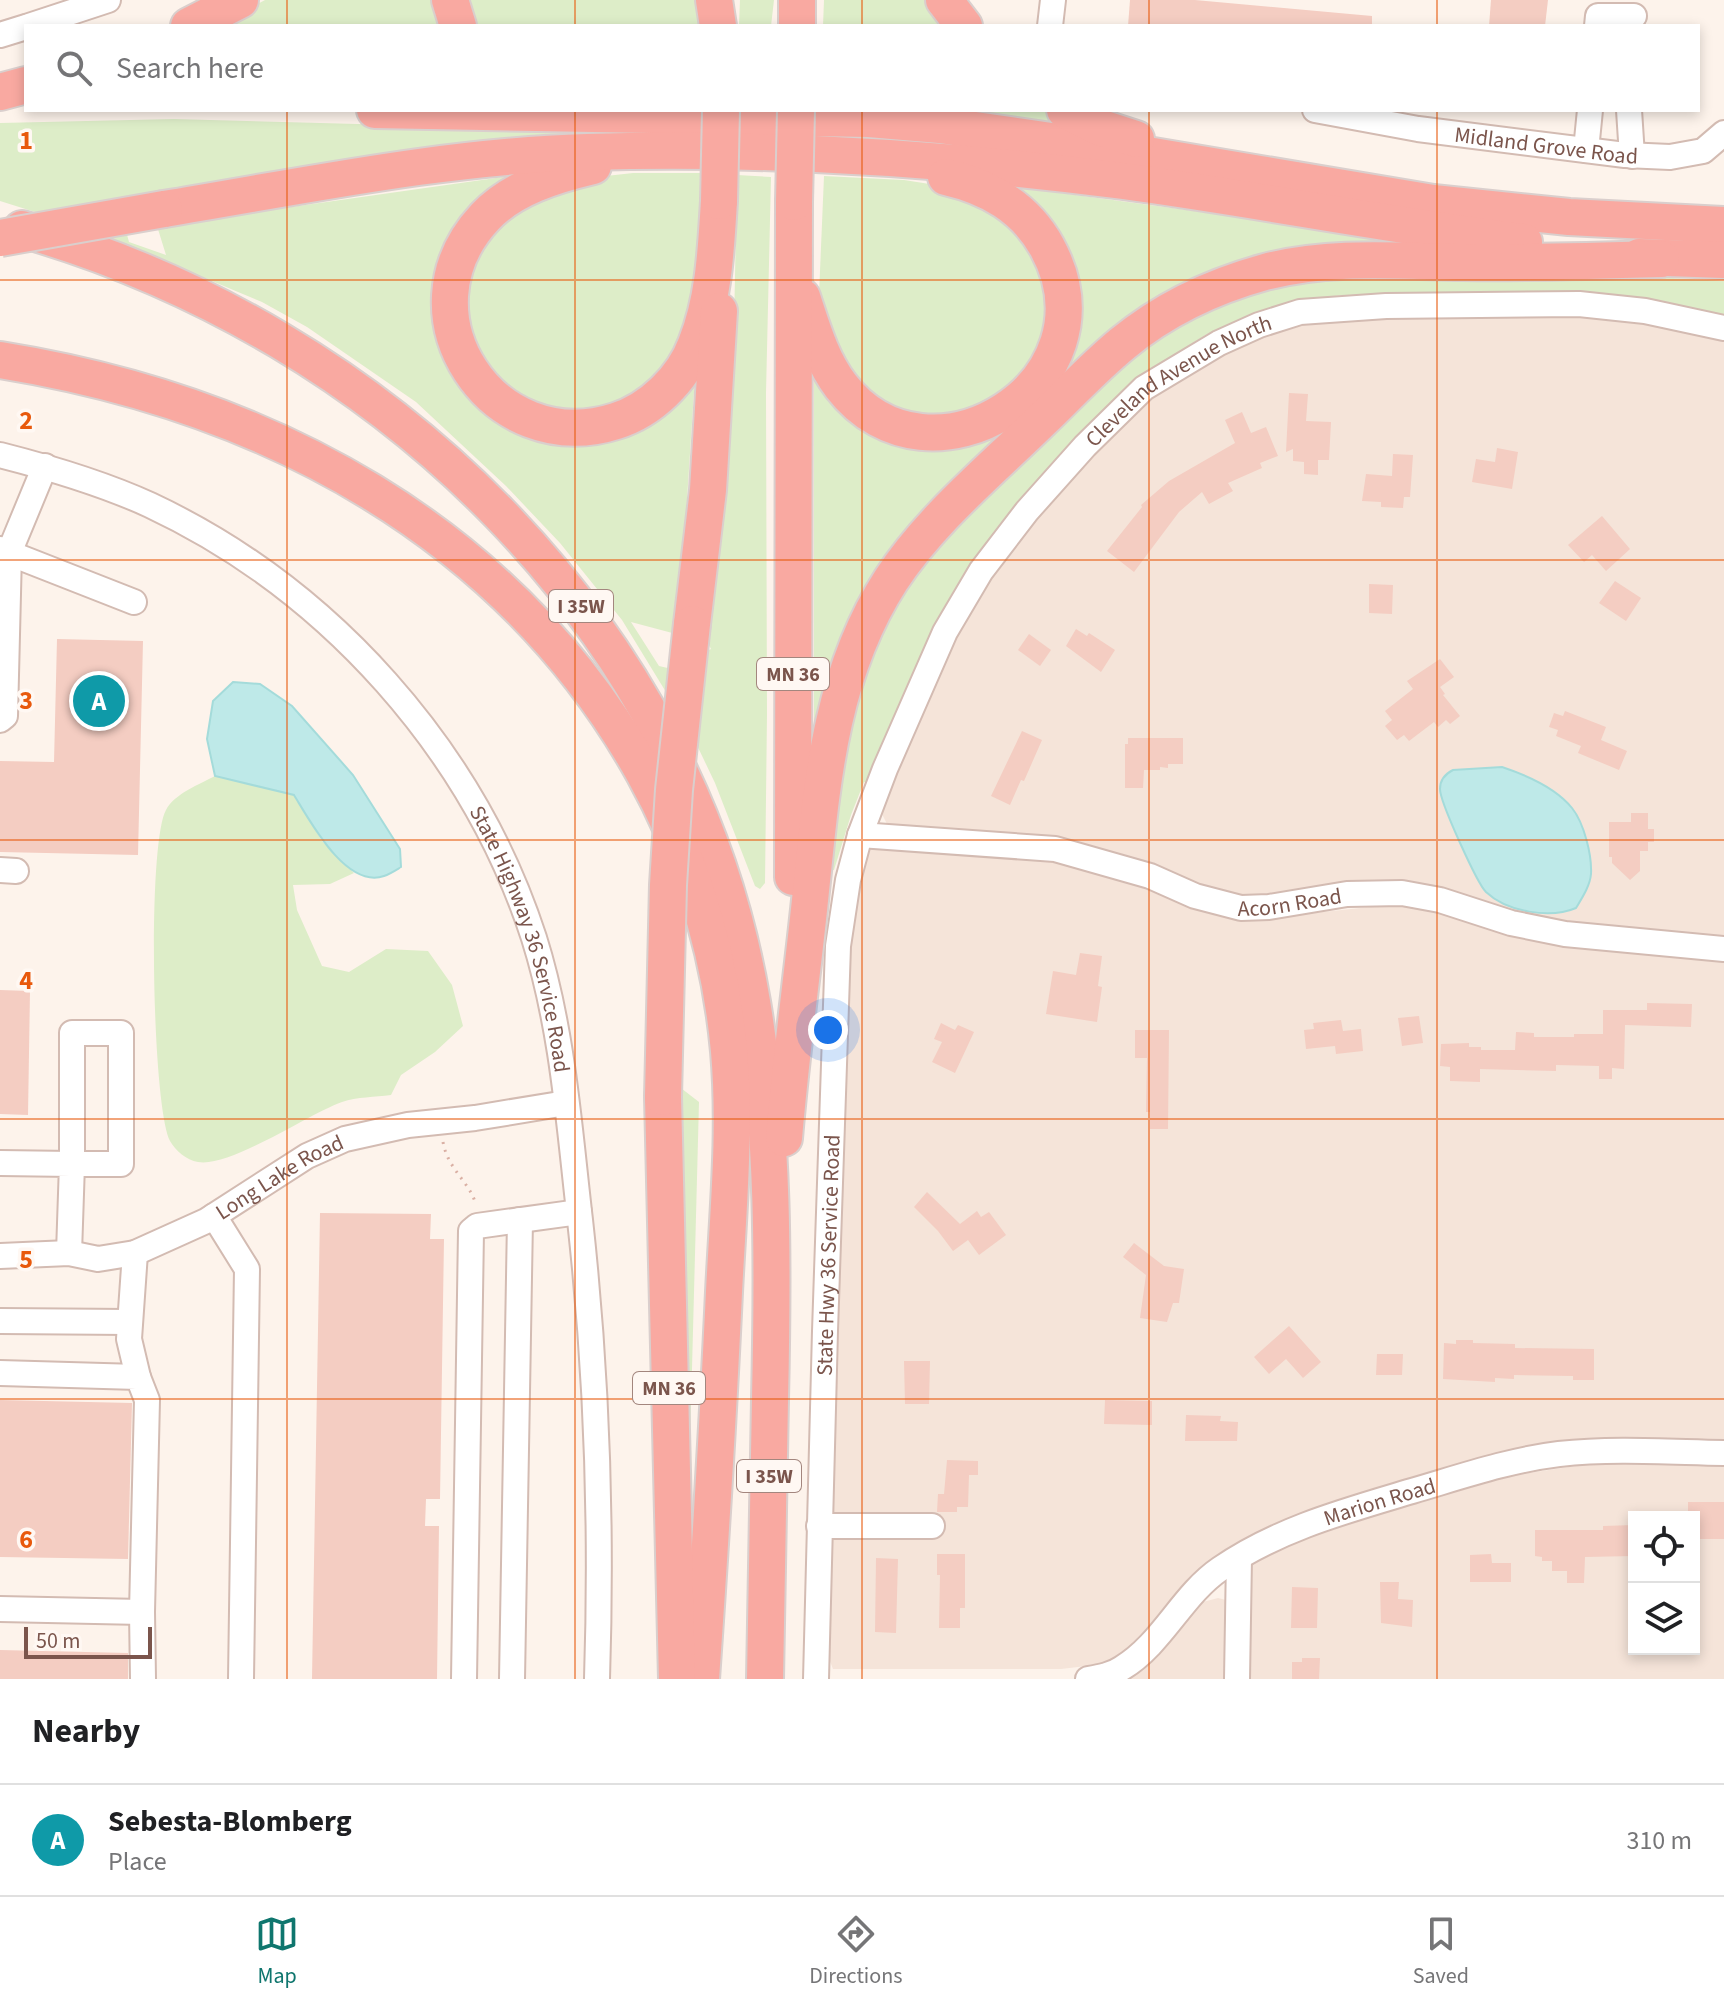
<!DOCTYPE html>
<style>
:root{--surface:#fff;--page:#f6f6f6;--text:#202124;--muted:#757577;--line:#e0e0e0;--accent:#0f766e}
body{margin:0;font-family:"Source Sans 3",sans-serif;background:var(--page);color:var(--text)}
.controls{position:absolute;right:24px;bottom:24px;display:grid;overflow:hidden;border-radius:0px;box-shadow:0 4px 12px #0003}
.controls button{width:72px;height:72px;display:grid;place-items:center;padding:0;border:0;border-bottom:2px solid var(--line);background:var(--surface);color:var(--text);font:40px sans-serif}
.scale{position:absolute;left:24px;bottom:20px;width:128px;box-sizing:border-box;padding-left:8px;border:4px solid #7b554c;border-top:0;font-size:22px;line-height:28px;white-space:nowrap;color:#7b554c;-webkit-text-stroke:6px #fff8f3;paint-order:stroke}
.you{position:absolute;left:828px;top:1030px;width:28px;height:28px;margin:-20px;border:6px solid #fff;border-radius:50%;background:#1a73e8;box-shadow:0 0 0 12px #1a73e833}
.badge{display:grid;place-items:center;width:52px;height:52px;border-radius:50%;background:var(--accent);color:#fff;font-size:26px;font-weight:700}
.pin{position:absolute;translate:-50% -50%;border:4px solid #fff;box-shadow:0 2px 8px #0006}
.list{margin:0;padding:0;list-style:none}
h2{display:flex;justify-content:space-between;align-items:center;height:104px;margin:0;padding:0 32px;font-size:34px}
h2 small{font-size:26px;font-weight:400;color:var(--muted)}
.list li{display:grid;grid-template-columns:52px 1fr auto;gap:24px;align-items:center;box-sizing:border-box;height:112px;padding:0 32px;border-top:2px solid var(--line)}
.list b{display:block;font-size:30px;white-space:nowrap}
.list p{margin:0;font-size:26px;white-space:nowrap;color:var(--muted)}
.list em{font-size:26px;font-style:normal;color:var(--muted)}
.icon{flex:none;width:44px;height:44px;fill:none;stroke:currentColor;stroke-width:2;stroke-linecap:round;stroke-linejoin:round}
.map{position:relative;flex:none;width:1724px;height:1679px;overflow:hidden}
.search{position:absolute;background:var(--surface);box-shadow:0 4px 12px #0003;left:24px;right:24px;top:24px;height:88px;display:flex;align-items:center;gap:20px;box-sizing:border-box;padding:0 28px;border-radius:0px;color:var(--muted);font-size:30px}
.sheet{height:216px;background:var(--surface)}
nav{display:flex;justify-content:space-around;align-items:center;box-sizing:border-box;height:112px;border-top:2px solid var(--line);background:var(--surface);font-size:22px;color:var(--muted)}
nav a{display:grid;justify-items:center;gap:4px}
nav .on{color:var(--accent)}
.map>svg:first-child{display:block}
.residential{fill:#f5e4d9;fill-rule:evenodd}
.green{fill:#ddedc8}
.water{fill:#bee9e8;stroke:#a4dbda;stroke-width:2}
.building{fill:#f4cdc2}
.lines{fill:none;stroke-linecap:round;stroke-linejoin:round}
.minor-casing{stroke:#d3bbb2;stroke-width:28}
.highway-casing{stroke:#dacfcd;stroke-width:40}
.path{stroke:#dab0a4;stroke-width:3;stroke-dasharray:2 6;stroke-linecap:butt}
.minor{stroke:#fff;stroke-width:24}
.highway{stroke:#f9a9a1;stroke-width:36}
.highway-bridge-casing{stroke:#dacfcd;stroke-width:40;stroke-linecap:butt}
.highway-bridge{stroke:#f9a9a1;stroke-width:36}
.grid{fill:none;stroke:#e8590c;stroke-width:2;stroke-opacity:0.55}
.labels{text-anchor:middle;stroke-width:7;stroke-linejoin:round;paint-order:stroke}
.shield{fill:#fff8f3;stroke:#a3867e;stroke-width:2}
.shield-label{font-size:20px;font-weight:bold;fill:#7b554c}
.street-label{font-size:22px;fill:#7b554c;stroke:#fff8f3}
.grid-label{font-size:26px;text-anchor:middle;font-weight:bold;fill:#e8590c;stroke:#fff8f3;stroke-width:7;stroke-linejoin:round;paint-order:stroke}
</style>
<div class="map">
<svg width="1724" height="1679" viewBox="0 0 1724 1679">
<rect width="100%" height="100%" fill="#fdf3eb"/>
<g class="residential">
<path d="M1561,315L1633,321L1724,340V941L1566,926L1485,905L1283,897H1225L892,827L887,824L881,812L883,803L965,619L989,578L1054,495L1134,411L1164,387L1241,344L1304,325L1355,318ZM1463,843L1567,911L1525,910L1483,888Z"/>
<polygon points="873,847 1049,859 1144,886 1210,912 1233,918 1265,918 1399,904 1416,906 1550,942 1724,961 1724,1442 1601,1440 1312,1510 1271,1525 1224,1552 1187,1585 1127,1649 1108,1661 1095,1665 1061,1669 833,1669 828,1656 833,1383 850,938 866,855"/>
<path d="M1589,1464L1724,1465V1679H1248L1250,1570L1254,1561L1259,1557L1315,1534L1496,1478ZM1634,1517H1694V1649H1634Z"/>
<polygon points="1218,1598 1226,1600 1227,1606 1226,1679 1125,1679 1148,1661 1203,1602"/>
</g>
<g class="green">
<polygon points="265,0 441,0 449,26 218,26"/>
<polygon points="459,0 703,0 702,26 468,26"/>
<polygon points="740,0 774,0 771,26 739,26"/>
<polygon points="824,0 931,0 950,26 823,26"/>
<polygon points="897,110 1048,110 1063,125"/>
<polygon points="174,119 658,132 153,199 141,194 136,201 51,217 0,201 0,123"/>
<polygon points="633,173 700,173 699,277 683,346 635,403 563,419 482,376 459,289 496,218 588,178"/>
<path d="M517,175L441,295L536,434L695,377C689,463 685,548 676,634L631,622L659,666L672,669L669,697L622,620L560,543L506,486L416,402L307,327L262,302L102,235L126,231L129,242L166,255L157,226Z"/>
<polygon points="737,175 771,177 766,393 767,714 765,883 760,889 755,886 715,783 694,739 704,652 711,649 705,637 734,326"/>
<polygon points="824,176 904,180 936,185 955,191 1023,231 1053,301 1030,379 933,426 849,386 819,295"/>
<polygon points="1002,185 1202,212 1443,250 1243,271 925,521 814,749 814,375 936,445 1069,344"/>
<polygon points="1602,274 1724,281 1724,320 1573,293 1342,295 1279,305 1207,334 1151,369 1113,400 1007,516 981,551 868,783 864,782 851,815 834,870 831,870 834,780 863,664 912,569 1063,412 1192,312 1293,277"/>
<path d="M215,776L294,795L322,841L354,873L330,884L293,885L297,910L322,966L349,972L386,949L428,951L452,985L463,1026L435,1052L401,1075L391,1095C375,1097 357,1097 342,1102C308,1114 230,1168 198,1162C186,1160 176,1151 170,1141C152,1106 147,844 166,810C174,794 200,784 215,776Z"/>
<polygon points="677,1085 699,1102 690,1445 684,1445"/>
</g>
<g class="water">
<path d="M233,682L260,684L292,706L353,775L400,849L401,867C396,870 390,874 384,876C346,889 310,821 294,795L215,776L207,739L213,701Z"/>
<path d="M1502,767C1526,775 1556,788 1572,808C1584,823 1592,855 1591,874C1590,886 1582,898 1576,908C1550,919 1507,912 1486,892C1477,883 1440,802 1440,789C1440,780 1445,774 1453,770Z"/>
</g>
<g class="building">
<polygon points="1130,0 1195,0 1372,16 1372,26 1128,26"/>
<polygon points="1491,0 1548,0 1545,26 1489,26"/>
<polygon points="1289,393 1308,394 1306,421 1331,422 1329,460 1318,460 1318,475 1304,474 1304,462 1293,461 1293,449 1286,452"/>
<polygon points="1242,412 1251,433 1266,427 1278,456 1260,463 1262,468 1228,483 1233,491 1209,504 1202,492 1179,512 1134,572 1107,551 1142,507 1141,505 1169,481 1235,443 1225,420"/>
<polygon points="1497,448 1518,452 1512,489 1472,482 1476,459 1495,462"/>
<polygon points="1393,454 1413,455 1410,497 1404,497 1403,508 1381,507 1381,502 1362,501 1366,474 1392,476"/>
<polygon points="1602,516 1630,549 1606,571 1592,555 1584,562 1568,545"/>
<polygon points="1615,581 1641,598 1626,621 1599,603"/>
<polygon points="1369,584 1393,585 1392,614 1369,613"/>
<polygon points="1076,629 1087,636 1089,633 1115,650 1101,672 1066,646"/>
<polygon points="1029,634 1051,650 1040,666 1018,650"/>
<polygon points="57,639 143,641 138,855 0,852 0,761 54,762"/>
<polygon points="1440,659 1454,677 1440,687 1445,694 1443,695 1460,716 1450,724 1446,720 1438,727 1434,722 1409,741 1404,735 1397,740 1385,726 1392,720 1385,711 1413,689 1407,681"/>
<polygon points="1565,711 1606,727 1601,740 1627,751 1619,770 1578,753 1581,746 1556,736 1558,730 1549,727 1554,713 1563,716"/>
<polygon points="1022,731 1042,740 1024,781 1021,780 1010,805 991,796"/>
<polygon points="1128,738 1183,738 1183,764 1168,764 1168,768 1160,767 1160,770 1144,770 1143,788 1125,788 1125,744 1128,744"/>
<polygon points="1631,813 1648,813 1648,829 1654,829 1654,842 1648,842 1648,851 1640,851 1640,871 1630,880 1612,863 1612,857 1609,857 1609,822 1631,822"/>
<polygon points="1080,953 1102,956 1098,986 1102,987 1097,1022 1046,1014 1053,971 1076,975"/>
<polygon points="0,990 30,991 28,1115 0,1114"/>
<polygon points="1647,1003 1692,1004 1691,1027 1625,1025 1624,1069 1612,1068 1612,1079 1599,1079 1599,1066 1556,1065 1556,1071 1480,1069 1480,1082 1450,1081 1450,1067 1440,1066 1441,1044 1469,1043 1469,1047 1481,1047 1481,1050 1515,1050 1516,1032 1534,1033 1534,1037 1574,1037 1574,1034 1603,1034 1603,1010 1647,1010"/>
<polygon points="1419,1016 1423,1043 1402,1046 1398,1018"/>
<polygon points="1341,1020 1343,1031 1361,1029 1363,1051 1336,1054 1335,1046 1306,1049 1304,1030 1314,1029 1313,1023"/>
<polygon points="941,1023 955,1030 958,1025 974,1032 955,1073 932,1062 942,1042 934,1039"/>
<polygon points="1135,1030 1169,1030 1168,1129 1150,1129 1150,1112 1146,1112 1147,1058 1135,1058"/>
<polygon points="927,1192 960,1224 977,1211 981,1217 989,1212 1006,1235 979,1255 968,1240 953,1251 938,1231 914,1207"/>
<polygon points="320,1213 431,1214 430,1239 444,1239 440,1499 426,1499 425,1526 439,1526 437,1679 312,1679"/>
<polygon points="1134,1243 1164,1266 1184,1269 1179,1303 1173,1303 1167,1322 1140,1318 1146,1275 1123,1257"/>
<polygon points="1289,1326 1321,1362 1303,1378 1286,1359 1269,1374 1254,1357"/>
<polygon points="1456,1340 1473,1340 1473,1343 1515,1344 1515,1348 1594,1349 1594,1380 1573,1380 1573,1376 1514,1375 1514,1379 1495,1378 1495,1382 1443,1379 1444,1343 1456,1344"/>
<polygon points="1377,1354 1403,1354 1402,1375 1376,1375"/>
<polygon points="904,1361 930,1361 929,1404 905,1404"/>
<polygon points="0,1400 132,1403 128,1559 0,1557"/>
<polygon points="1105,1400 1152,1401 1152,1425 1104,1424"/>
<polygon points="1186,1415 1221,1416 1220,1421 1238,1422 1237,1441 1185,1441"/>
<polygon points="947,1460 978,1461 978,1475 969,1475 968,1507 957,1507 957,1512 937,1512 938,1494 944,1494"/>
<polygon points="1688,1502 1724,1502 1724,1539 1697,1539 1697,1523 1694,1522 1694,1517 1688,1517"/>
<polygon points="1634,1525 1634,1556 1585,1557 1584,1583 1567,1583 1567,1571 1552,1571 1552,1561 1542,1561 1542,1557 1535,1556 1535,1530 1603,1530 1603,1526"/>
<polygon points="937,1554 965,1554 965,1608 960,1608 960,1628 939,1628 940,1575 937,1575"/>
<polygon points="1491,1554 1492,1563 1511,1563 1511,1582 1470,1582 1470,1555"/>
<polygon points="876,1558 898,1559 896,1633 875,1632"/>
<polygon points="1380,1582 1399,1582 1398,1599 1413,1600 1412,1627 1381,1623"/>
<polygon points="1292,1587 1318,1588 1317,1628 1291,1628"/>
<polygon points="0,1650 128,1653 128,1679 0,1679"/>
<polygon points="1302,1658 1320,1658 1319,1679 1292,1679 1292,1662 1302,1662"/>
</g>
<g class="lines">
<defs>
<g id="minor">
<polyline points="29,26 108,0"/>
<polyline points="1050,26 1053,0"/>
<polyline points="1597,26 1598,16 1634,16"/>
<polyline points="0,35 26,27"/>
<path id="s1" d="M1315,110L1418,129L1625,155L1670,157L1703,151L1724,133"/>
<polyline points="1629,110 1632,156"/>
<polyline points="1586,150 1590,110"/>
<path id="s2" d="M0,455C51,468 102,483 150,505C329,589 473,750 534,938C563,1030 569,1126 580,1220C597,1373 602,1526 597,1679"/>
<polyline points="45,466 9,553 134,602"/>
<polyline points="0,549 9,553 5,716 0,720"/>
<path id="s3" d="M860,835L1055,849L1150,876L1195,896L1241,908L1269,907L1347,894L1402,893L1440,900L1511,923L1565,934L1724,949"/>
<polyline points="0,870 16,871"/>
<rect x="72" y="1033" width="49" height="131"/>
<polyline points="0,1163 72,1164 69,1253"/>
<polyline points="214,1216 247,1269 241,1679"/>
<polyline points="135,1253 129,1339 138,1377"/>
<path id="s4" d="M0,1256L69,1253L98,1259L135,1253L206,1221L307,1156L345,1139L408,1125L475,1118L566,1103"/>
<polyline points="0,1321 129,1322"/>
<polyline points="0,1373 138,1377 147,1400 142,1612 0,1609"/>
<polyline points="819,1526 932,1526"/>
<polyline points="142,1612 143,1679"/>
<polyline points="464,1679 471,1231 477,1226 579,1212"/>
<polyline points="512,1679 520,1220"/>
<path id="s5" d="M816,1679L825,1331L838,946L848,880L860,835L885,769L945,632L981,571L1027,511L1085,446L1144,388L1219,343L1259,325L1300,312L1386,306L1579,304L1645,311L1724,328"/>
<path id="s6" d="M1088,1679C1100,1677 1112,1675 1122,1668C1162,1644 1182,1595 1220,1569C1278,1529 1345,1511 1412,1491C1460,1477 1509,1460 1559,1454C1614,1448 1669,1452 1724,1453"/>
<polyline points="1237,1679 1239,1558"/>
</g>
<g id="highway">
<polyline points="450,0 458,26"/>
<polyline points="714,0 718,26"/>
<polyline points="944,0 964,26"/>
<polyline points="189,26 240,0"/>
<polyline points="797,26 797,0"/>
<polyline points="0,92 26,85"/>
<polyline points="375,110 869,119 940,125 1147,155 1433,203 1569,217 1724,225"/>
<polyline points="1065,110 1099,127 1136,139"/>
<path d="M593,166C555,175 512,188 485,217C395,313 492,461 616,421C651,410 683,379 696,344C714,299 716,249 719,201"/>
<path d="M164,209C304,186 445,156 587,152C766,147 945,158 1123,181C1257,199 1390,226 1524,242"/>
<path d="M22,229C384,333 689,625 752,1002C774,1133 773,1267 770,1399C768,1492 767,1586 765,1679"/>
<polyline points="1639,257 1724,260"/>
<path d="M802,297C812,327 821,360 841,386C929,501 1121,383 1047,247C1025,207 989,187 946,177"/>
<path d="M0,360C267,403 509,531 644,773C691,858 720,953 729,1051C736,1131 728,1212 724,1292C718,1421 710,1550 701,1679"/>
<polyline points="692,624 708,490 719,311"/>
<polyline points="793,877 794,202"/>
<polyline points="663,1097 677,1679"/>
<path d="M784,1138C790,1065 800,992 808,919C821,802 825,682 891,580C931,519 990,471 1042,420C1068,395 1094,367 1122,344C1163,310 1214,286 1265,272C1330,255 1397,261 1463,262C1529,263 1595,261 1661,259"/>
</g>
</defs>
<use href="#minor" class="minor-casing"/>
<use href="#highway" class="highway-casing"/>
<path class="path" d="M443,1142C448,1170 470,1182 476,1205"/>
<use href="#minor" class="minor"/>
<use href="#highway" class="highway"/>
<defs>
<g id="highway-bridge">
<polyline points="719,201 721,110"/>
<polyline points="794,202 796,110"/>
<polyline points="0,238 164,209"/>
<polyline points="663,1097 668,885 674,790 692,624"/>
</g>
</defs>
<use href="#highway-bridge" class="highway-bridge-casing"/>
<use href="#highway-bridge" class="highway-bridge"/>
</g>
<path class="grid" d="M287,0V26M575,0V26M862,0V26M1149,0V26M1437,0V26M287,110V1679M575,110V1679M862,110V1679M1149,110V1679M1437,110V1679M0,280H1724M0,560H1724M0,840H1724M0,1119H1724M0,1399H1724"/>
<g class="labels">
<g class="shield">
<rect x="549" y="590" width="64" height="32" rx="6"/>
<rect x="757" y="658" width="72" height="32" rx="6"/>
<rect x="633" y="1372" width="72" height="32" rx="6"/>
<rect x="737" y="1460" width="64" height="32" rx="6"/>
</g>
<g class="shield-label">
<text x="581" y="613">I 35W</text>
<text x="793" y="681">MN 36</text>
<text x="669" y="1395">MN 36</text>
<text x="769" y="1483">I 35W</text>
</g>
<g class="street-label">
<text dy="8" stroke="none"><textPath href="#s1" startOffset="234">Midland Grove Road</textPath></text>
<text dy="8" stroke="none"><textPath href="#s5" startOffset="1416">Cleveland Avenue North</textPath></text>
<text dy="8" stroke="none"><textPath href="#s3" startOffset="440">Acorn Road</textPath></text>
<text dy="8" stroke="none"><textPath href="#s2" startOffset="750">State Highway 36 Service Road</textPath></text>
<text dy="8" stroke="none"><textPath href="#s4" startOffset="300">Long Lake Road</textPath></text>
<text dy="8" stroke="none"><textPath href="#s5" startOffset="424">State Hwy 36 Service Road</textPath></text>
<text dy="8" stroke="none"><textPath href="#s6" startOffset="350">Marion Road</textPath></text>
</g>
</g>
<g class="grid-label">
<text x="26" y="149">1</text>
<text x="26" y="429">2</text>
<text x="26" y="709">3</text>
<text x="26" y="989">4</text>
<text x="26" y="1268">5</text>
<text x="26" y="1548">6</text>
</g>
</svg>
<div class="controls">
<button><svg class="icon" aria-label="locate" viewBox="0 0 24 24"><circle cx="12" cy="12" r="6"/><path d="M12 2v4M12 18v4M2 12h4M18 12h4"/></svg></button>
<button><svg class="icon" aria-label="layers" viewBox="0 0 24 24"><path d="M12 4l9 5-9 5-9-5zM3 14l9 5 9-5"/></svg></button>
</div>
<div class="scale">50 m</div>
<div class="you"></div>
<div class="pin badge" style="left:99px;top:701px;background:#0f9aa8">A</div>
<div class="search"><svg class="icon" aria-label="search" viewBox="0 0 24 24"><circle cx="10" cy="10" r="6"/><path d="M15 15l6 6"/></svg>Search here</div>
</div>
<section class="sheet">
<h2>Nearby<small></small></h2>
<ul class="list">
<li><span class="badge" style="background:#0f9aa8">A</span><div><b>Sebesta-Blomberg</b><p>Place</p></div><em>310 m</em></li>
</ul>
</section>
<nav>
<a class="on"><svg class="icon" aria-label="map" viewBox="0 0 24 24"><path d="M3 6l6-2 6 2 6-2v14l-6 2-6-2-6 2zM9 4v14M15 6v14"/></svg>Map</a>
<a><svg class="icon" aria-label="directions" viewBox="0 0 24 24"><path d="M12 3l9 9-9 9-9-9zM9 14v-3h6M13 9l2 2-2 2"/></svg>Directions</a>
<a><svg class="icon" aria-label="saved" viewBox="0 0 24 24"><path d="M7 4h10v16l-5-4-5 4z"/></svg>Saved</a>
</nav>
